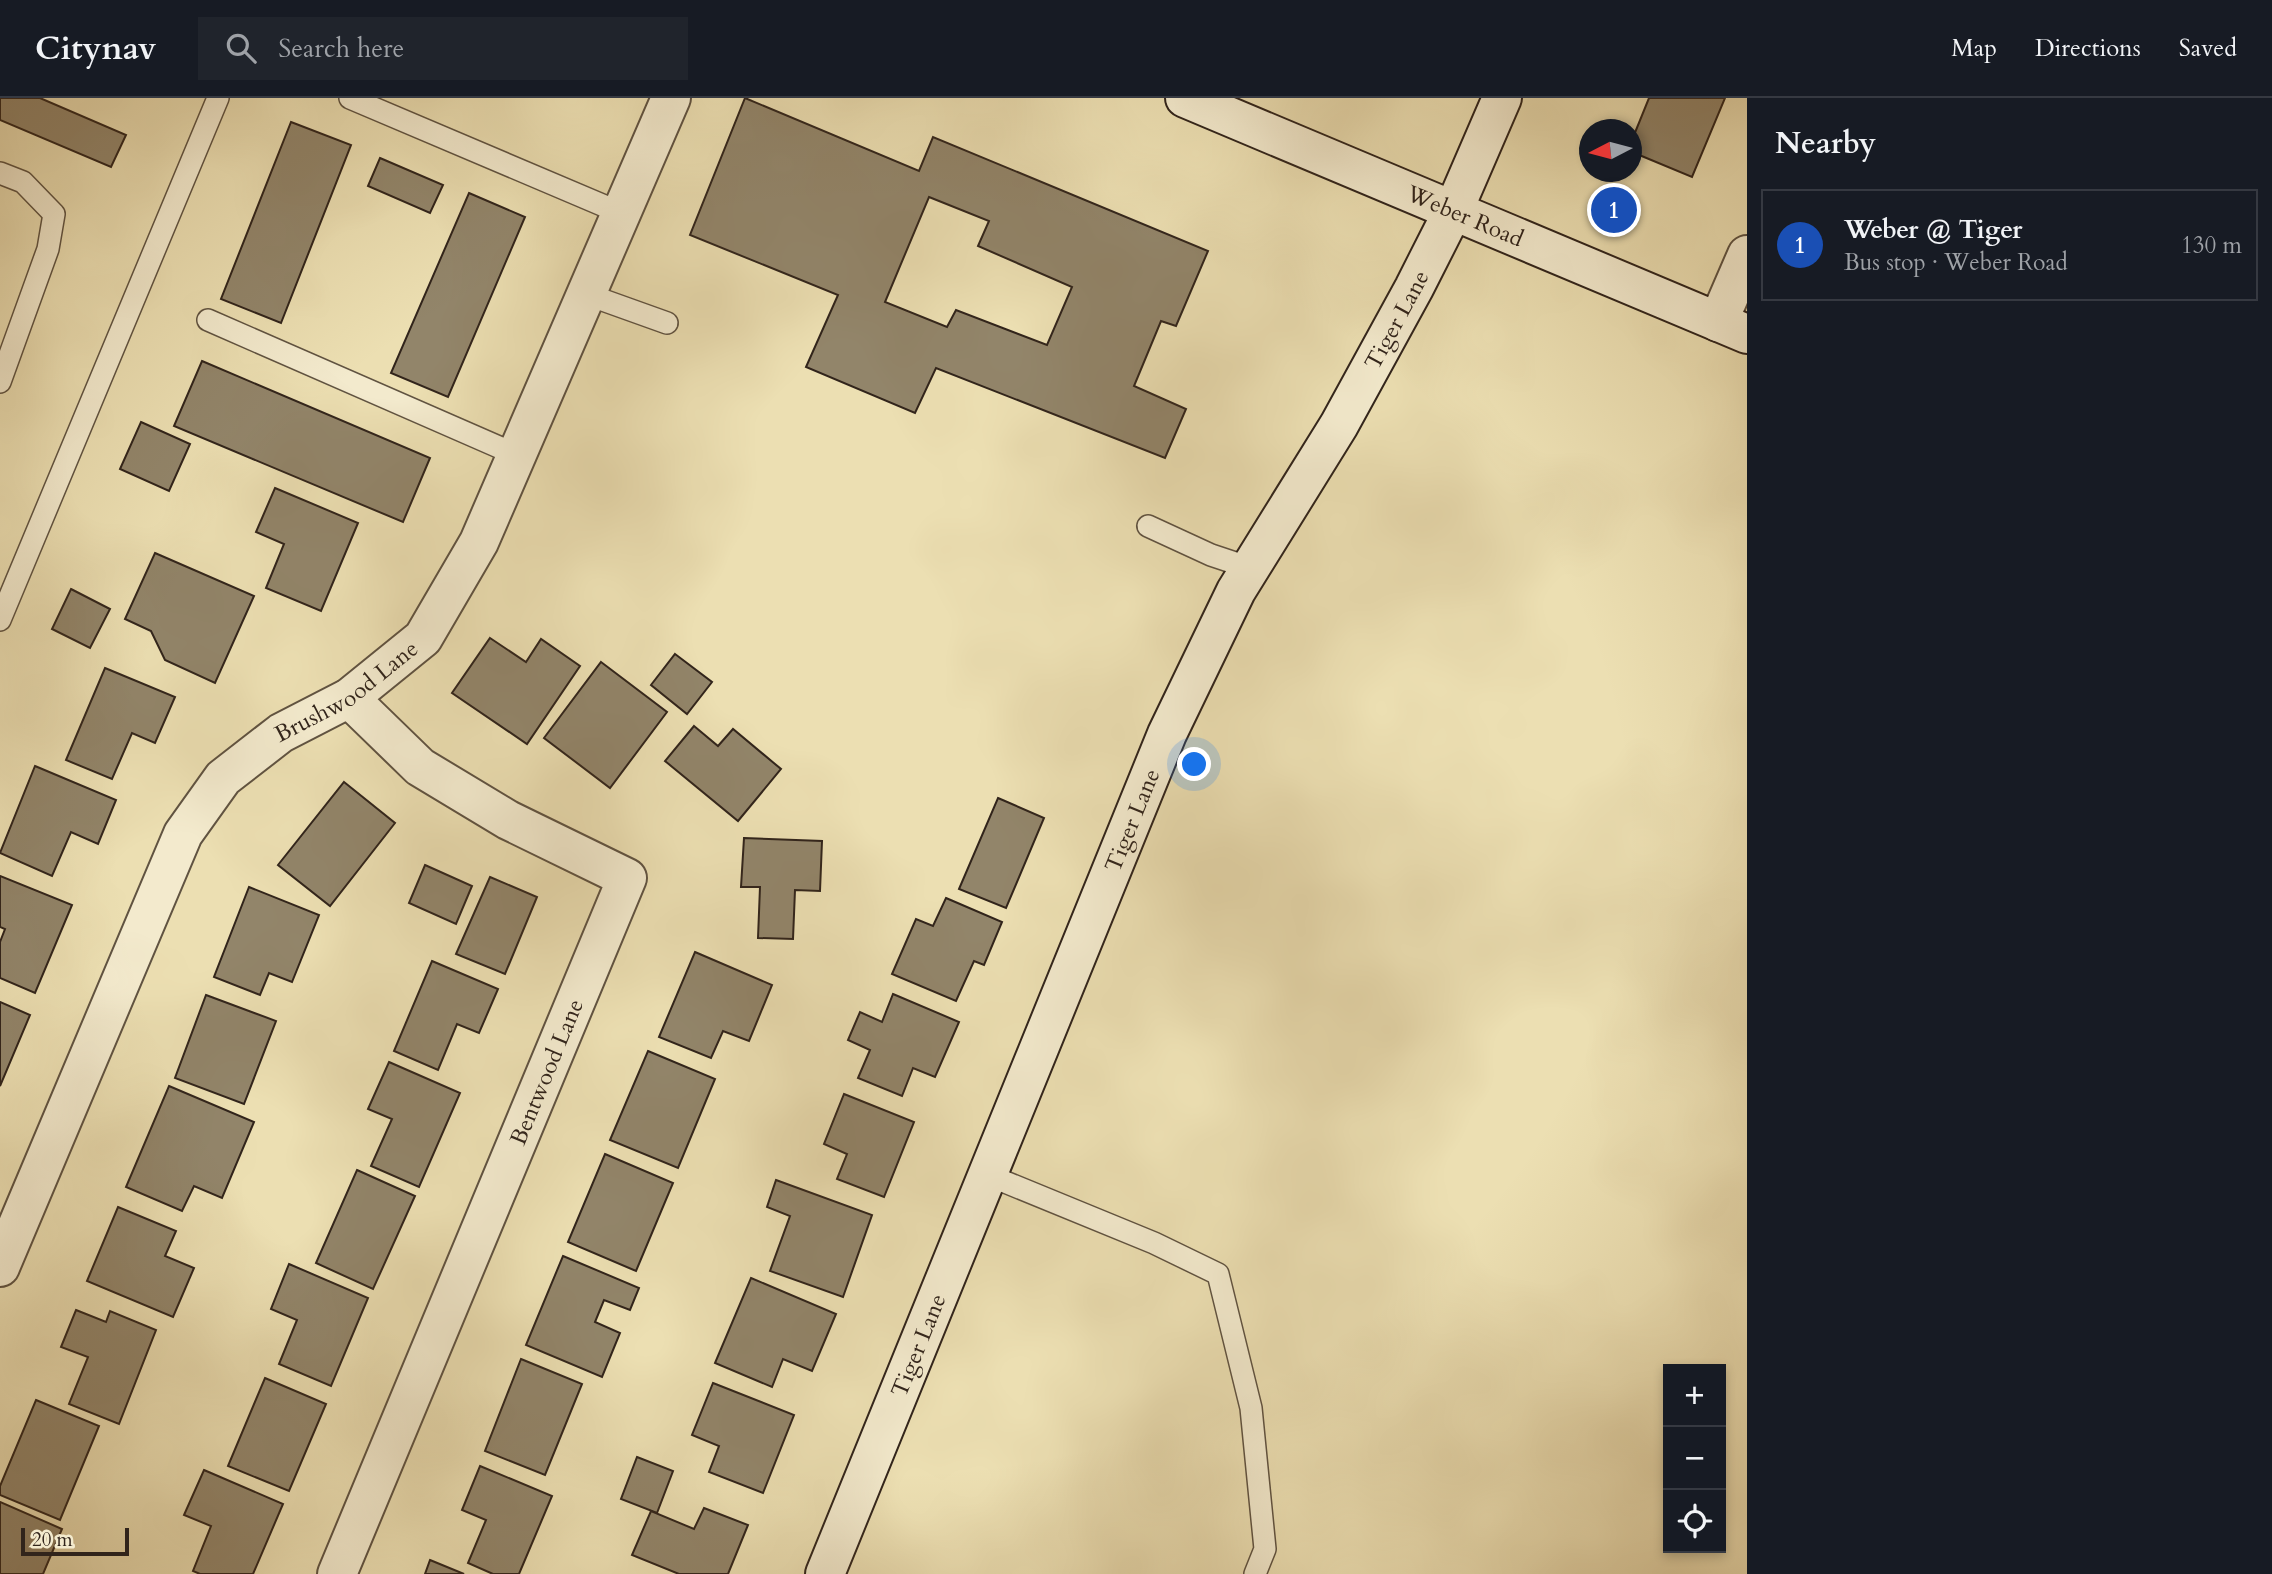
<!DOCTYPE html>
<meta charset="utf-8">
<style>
:root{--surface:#171b24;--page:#20242c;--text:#f1f3f6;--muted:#9ea1a6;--line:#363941;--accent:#db2777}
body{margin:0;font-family:Cardo,serif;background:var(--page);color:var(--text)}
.controls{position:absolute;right:21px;bottom:21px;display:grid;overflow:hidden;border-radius:0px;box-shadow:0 4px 10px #0003}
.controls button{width:63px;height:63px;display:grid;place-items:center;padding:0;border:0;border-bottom:2px solid var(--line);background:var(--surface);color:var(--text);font:35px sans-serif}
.compass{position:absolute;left:1579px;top:21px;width:63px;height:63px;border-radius:50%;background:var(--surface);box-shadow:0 4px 10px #0003;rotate:264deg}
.scale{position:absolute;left:21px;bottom:18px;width:108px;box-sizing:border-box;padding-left:7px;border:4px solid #31241b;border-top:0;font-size:19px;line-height:24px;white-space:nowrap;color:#31241b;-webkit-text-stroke:5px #f3eacd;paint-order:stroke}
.you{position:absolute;left:1195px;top:667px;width:24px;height:24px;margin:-18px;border:5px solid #fff;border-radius:50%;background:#1a73e8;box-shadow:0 0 0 10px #1a73e833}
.badge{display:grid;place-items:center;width:46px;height:46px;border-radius:50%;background:var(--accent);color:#fff;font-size:23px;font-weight:700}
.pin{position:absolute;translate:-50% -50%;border:4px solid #fff;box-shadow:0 2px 7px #0006}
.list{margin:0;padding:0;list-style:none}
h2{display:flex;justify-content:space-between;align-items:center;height:91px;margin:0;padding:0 28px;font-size:30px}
h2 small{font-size:23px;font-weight:400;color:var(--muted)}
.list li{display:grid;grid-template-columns:46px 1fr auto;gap:21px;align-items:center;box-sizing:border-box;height:112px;margin:0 14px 14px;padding:0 14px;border:2px solid var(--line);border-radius:0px}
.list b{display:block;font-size:26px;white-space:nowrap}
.list p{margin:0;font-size:23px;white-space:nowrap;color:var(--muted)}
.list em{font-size:23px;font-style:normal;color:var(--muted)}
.icon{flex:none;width:38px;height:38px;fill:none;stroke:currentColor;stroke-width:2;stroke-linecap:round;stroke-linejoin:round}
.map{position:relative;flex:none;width:1747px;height:1476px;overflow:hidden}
header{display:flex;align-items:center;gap:42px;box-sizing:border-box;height:98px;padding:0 35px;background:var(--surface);border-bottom:2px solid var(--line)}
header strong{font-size:33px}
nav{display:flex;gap:38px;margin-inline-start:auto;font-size:24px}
.search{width:490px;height:63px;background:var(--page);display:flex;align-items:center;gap:18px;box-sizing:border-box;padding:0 24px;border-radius:0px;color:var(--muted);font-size:26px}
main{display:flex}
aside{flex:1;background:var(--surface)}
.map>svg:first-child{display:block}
.building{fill:#92856a;stroke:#31241b;stroke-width:2;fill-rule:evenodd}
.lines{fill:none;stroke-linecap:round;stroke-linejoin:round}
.lane-casing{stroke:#605341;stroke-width:24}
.street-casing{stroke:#605341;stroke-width:42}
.secondary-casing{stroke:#31241b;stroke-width:42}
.lane{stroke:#f3eacd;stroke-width:21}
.street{stroke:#f3eacd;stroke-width:38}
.secondary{stroke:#f3eacd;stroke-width:38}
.labels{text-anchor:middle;stroke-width:5;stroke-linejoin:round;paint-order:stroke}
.street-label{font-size:23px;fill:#31241b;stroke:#f3eacd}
</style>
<header>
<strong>Citynav</strong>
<div class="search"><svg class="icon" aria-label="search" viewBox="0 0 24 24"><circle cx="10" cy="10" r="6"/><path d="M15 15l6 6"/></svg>Search here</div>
<nav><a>Map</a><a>Directions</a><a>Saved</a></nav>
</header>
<main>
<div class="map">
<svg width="1747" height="1476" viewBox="0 0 1747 1476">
<rect width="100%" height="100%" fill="#ecdfb2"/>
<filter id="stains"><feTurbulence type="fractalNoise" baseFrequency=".00286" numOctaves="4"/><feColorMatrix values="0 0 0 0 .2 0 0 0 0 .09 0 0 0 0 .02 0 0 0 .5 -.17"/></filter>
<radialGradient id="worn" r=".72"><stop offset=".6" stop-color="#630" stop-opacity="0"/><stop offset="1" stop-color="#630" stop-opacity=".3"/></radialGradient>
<g class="building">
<polygon points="0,0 40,0 126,37 111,69 0,22"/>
<path d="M745,0L919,73L933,39L1208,153L1176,228L1161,223L1134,288L1186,311L1165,360L936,270L915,315L806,269L838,197L690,137ZM929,99L989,123L978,148L1072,189L1047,247L956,212L947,229L885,204Z"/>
<polygon points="1649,0 1725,0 1692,79 1632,54 1632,42"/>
<polygon points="291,24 351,47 281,225 221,201"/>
<polygon points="380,60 443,87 430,115 368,88"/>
<polygon points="469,95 525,119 448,299 391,275"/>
<polygon points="202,263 430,360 403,424 174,328"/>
<polygon points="141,324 190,346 169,393 120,371"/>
<polygon points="275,390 358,425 321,513 266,490 284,446 256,434"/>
<polygon points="155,455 254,498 215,585 165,562 151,533 125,521"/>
<polygon points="71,491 110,511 90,550 52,531"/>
<polygon points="490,540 526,564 541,541 580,568 527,646 452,595"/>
<polygon points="675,556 712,584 687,616 651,587"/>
<polygon points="601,564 667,614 610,690 544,640"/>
<polygon points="105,570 175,599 155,645 132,635 112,681 66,662"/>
<polygon points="694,628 718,648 733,631 781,671 738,723 665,663"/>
<polygon points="35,668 116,702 98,746 71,734 52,778 0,755"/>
<polygon points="344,684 395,725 330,808 278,767"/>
<polygon points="998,700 1044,720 1006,810 959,791"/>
<polygon points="744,740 822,743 820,793 795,792 793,841 758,840 760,789 741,789"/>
<polygon points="425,767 472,788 456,826 409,805"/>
<polygon points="0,778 72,807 35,895 0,880 0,844 5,831 0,829"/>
<polygon points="490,779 537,799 505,876 456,856"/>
<polygon points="249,789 319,817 292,884 269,875 260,897 214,879"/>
<polygon points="946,800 1002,824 984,867 974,863 956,903 892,876 916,821 933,828"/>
<polygon points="695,854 772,887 749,943 723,933 711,960 659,939"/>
<polygon points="432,863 498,891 479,935 457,926 438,972 394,953"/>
<polygon points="893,896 959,924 935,979 913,970 902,998 858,980 870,952 848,942 860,914 882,924"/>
<polygon points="206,897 276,923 244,1006 175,980"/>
<polygon points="0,904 30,917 0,988"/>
<polygon points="648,953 715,981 678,1070 610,1042"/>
<polygon points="389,964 460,995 419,1089 371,1068 392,1021 368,1011"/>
<polygon points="169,988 254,1024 222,1100 194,1088 182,1113 126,1089"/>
<polygon points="844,996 914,1024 884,1099 837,1081 847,1056 824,1046"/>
<polygon points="605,1056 673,1085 636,1173 568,1144"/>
<polygon points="357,1072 415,1098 373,1191 316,1165"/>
<polygon points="776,1082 872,1117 843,1199 770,1173 790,1118 767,1109"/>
<polygon points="118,1109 176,1133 165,1158 194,1170 173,1219 87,1183"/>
<polygon points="563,1158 639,1190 630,1212 604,1202 595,1224 620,1235 602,1279 526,1247"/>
<polygon points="289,1166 368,1200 331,1288 279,1266 297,1222 271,1211"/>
<polygon points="751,1180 836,1216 812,1273 783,1261 772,1289 715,1265"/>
<polygon points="76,1212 106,1224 110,1213 156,1232 119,1326 69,1306 88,1259 61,1249"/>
<polygon points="521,1261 582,1286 545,1377 485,1353"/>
<polygon points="265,1280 326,1306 289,1393 228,1368"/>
<polygon points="713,1285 794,1317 763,1395 709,1374 719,1348 692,1337"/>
<polygon points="36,1302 99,1328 60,1422 0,1397 0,1388"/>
<polygon points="637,1359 673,1373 657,1415 621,1401"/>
<polygon points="480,1368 552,1398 519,1476 493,1476 468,1465 486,1422 462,1412"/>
<polygon points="204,1372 283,1406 253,1476 200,1476 193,1473 211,1428 184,1417"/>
<polygon points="0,1404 62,1431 43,1476 0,1476"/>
<polygon points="704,1410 748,1427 728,1476 679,1476 632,1457 651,1413 694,1431"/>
<polygon points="430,1462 464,1476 425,1476"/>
</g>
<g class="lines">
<defs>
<g id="lane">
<polyline points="350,0 621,115"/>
<polyline points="0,75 23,84 54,116 48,151 0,284"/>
<polyline points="586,196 667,225"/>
<polyline points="208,222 517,357"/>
<polyline points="1148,428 1211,457 1250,470"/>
<polyline points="0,522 218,0"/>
<polyline points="988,1077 1154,1145 1218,1176 1251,1310 1265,1451 1255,1476"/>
</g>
<g id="street">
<polyline points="1718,224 1747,157"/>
<path id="s1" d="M0,1169L183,736L223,680L281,635L349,600L423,540L479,444L671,0"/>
<path id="s2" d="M337,1476L627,780L508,722L420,669L349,600"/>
</g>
<g id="secondary">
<path id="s3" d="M1185,0L1747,236"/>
<path id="s4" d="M825,1476L1167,636L1236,493L1339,327L1414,190L1454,111L1502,0"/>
</g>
</defs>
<use href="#lane" class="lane-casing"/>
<use href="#street" class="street-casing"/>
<use href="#secondary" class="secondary-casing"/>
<use href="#lane" class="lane"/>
<use href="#street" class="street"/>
<use href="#secondary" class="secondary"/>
</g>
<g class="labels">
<g class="street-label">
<text dy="8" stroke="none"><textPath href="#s3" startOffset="304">Weber Road</textPath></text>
<text dy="8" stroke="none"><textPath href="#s4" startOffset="1381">Tiger Lane</textPath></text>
<text dy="8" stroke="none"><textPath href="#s1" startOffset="690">Brushwood Lane</textPath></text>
<text dy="8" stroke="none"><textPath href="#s4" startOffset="814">Tiger Lane</textPath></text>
<text dy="8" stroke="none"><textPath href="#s2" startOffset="544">Bentwood Lane</textPath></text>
<text dy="8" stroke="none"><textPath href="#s4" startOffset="247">Tiger Lane</textPath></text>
</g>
</g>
<rect width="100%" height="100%" filter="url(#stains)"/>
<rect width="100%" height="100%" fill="url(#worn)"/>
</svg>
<div class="controls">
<button>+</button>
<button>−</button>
<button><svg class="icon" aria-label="locate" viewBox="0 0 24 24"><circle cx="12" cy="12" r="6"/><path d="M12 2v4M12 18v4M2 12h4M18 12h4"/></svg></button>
</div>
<svg class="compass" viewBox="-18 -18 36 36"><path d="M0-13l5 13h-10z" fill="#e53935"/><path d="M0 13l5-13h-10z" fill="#9ea1a6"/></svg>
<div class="scale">20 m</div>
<div class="you"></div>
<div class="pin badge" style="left:1614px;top:112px;background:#1a4fb4">1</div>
</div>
<aside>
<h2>Nearby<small></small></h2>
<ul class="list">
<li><span class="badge" style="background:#1a4fb4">1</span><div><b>Weber @ Tiger</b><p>Bus stop · Weber Road</p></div><em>130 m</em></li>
</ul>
</aside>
</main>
